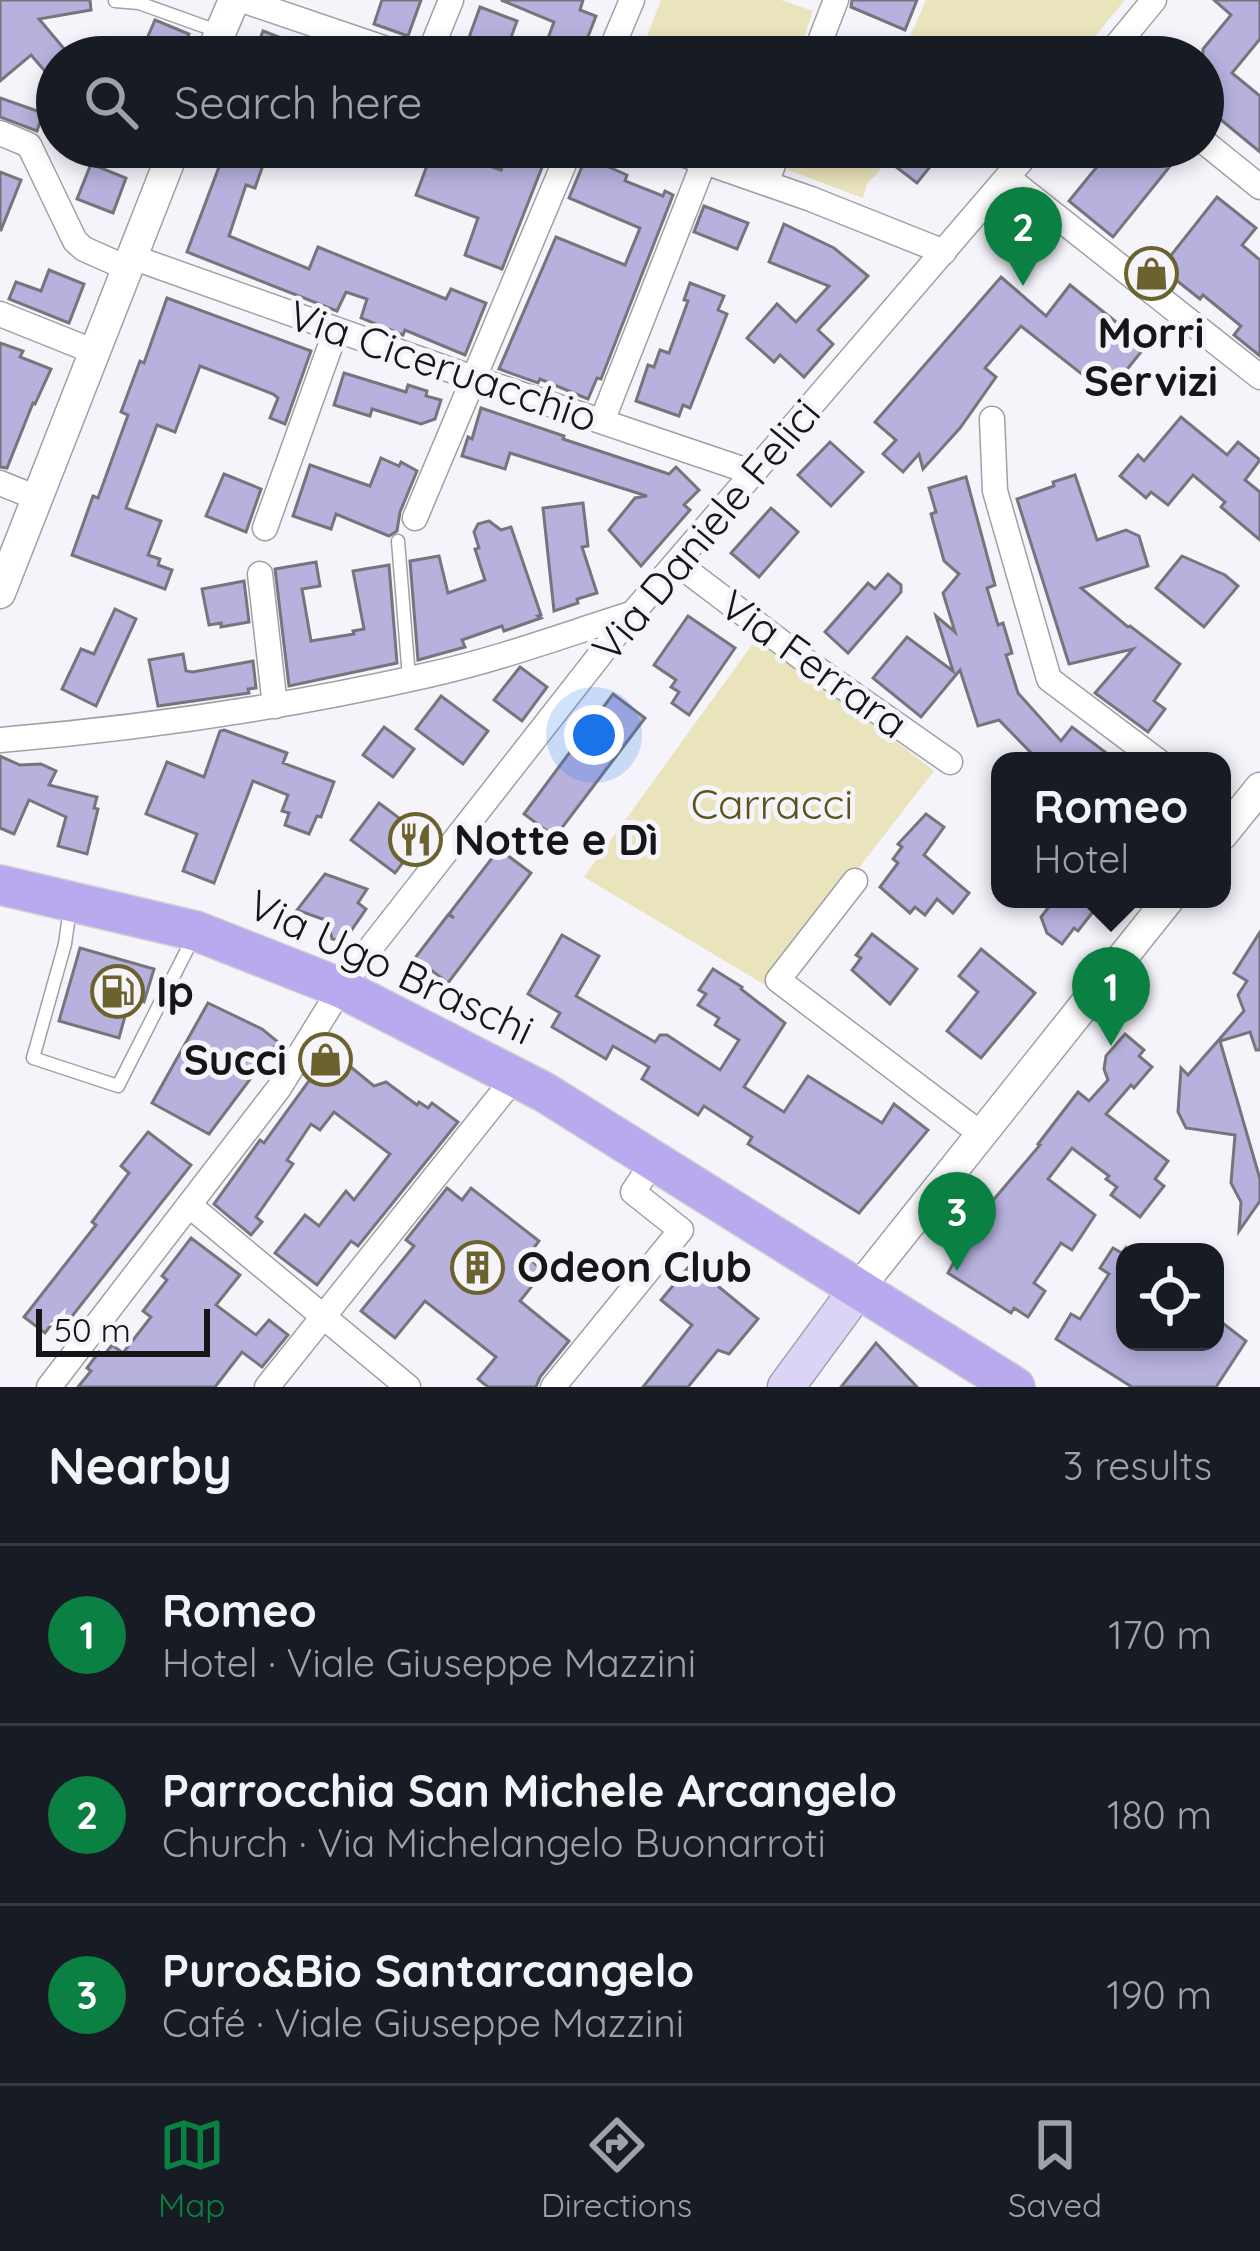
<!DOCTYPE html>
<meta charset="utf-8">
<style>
:root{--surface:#171b24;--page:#242831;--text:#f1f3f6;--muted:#9ea1a6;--line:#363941;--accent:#0b8043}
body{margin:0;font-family:Quicksand,sans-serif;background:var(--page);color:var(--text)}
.controls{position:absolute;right:36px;bottom:36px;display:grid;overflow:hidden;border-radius:24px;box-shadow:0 6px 18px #0003}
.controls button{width:108px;height:108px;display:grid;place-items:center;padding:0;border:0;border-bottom:3px solid var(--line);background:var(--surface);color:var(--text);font:60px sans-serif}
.scale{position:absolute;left:36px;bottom:30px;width:174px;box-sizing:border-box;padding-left:12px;border:6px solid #161618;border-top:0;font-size:33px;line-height:42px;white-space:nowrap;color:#161618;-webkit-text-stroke:9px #f5f4fb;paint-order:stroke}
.you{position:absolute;left:594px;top:735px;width:42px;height:42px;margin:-30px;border:9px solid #fff;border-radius:50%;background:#1a73e8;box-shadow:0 0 0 18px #1a73e833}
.badge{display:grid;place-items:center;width:78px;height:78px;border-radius:50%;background:var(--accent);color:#fff;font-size:39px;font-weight:700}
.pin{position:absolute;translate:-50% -99px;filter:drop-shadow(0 3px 6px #0008)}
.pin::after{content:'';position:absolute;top:63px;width:42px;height:36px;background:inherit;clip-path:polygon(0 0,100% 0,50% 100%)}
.popup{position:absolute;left:991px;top:752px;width:240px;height:156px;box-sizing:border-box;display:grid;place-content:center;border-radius:24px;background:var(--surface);filter:drop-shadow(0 3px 9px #0005);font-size:39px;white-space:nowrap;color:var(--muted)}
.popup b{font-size:45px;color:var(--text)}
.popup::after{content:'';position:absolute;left:50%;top:100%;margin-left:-24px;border:24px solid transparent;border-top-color:var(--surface)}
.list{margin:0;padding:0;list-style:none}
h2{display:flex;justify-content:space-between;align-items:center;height:156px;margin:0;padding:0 48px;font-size:51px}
h2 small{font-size:39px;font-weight:400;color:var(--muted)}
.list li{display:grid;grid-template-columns:78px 1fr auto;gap:36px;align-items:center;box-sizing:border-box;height:180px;padding:0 48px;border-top:3px solid var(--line)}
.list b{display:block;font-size:45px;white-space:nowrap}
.list p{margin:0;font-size:39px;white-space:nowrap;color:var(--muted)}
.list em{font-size:39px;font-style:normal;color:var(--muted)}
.icon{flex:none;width:66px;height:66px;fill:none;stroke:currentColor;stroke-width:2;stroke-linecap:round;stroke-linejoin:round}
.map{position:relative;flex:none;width:1260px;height:1387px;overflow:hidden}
.search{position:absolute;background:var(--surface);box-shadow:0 6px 18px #0003;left:36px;right:36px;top:36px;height:132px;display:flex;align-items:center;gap:30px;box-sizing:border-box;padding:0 42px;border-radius:66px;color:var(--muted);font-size:45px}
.sheet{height:696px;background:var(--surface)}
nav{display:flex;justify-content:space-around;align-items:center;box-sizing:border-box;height:168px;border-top:3px solid var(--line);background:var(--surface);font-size:33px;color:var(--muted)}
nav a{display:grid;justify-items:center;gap:6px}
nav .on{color:var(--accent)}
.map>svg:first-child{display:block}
.green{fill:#eae4bc}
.building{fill:#b7b1de;stroke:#76757b;stroke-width:3}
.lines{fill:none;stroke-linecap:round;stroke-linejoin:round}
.service-casing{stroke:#a0a0a6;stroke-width:15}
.minor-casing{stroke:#a0a0a6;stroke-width:27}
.tertiary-casing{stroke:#a0a0a6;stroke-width:33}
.secondary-casing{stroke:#a0a0a6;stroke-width:39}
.primary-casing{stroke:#d0d0d1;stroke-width:42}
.service{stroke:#fff;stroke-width:12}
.minor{stroke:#fff;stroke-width:24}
.tertiary{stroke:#fff;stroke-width:30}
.secondary{stroke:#dcd4f7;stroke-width:36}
.primary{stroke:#b9a9ef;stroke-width:39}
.labels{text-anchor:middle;stroke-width:10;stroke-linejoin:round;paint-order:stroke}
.poi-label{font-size:42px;font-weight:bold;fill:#161618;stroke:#f5f4fb;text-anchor:start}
.street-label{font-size:42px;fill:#161618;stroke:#f5f4fb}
.park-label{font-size:42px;fill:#5c521c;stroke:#f5f4fb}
</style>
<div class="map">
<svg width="1260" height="1387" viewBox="0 0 1260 1387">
<rect width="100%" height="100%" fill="#f5f4fb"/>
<g class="green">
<polygon points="661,0 781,0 813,11 797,57 639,57"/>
<polygon points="926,0 1125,0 1078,57 901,57"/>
<polygon points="798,147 860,147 881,169 867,184 863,198 788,170"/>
<polygon points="759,635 934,771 767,986 584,877"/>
</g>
<g class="building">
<polygon points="0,0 90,0 91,10 39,19 71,57 57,57 57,85 31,55 0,81"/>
<polygon points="382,0 421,0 408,36 374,24"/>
<polygon points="501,0 583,0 580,10 596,16 580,57 541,57 554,22"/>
<polygon points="852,0 917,0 905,30 851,7"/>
<polygon points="1214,0 1260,0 1260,39 1232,73 1260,96 1260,152 1203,105 1203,49 1231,15"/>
<polygon points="480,7 517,21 504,57 462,57"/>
<polygon points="155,20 189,34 181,51 176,48 173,57 164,57 143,48"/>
<polygon points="263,31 326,55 326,57 253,57"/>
<polygon points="0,98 43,113 37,131 0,117"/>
<polygon points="434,147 501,170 510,147 550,147 502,269 465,255 478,218 416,195"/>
<polygon points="870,147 946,147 917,183"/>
<polygon points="1113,147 1159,147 1175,160 1113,237 1069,201"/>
<polygon points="225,151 263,165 255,188 246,185 229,236 309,269 318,247 446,299 451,289 486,303 465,355 405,330 403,335 361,318 367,299 346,292 337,311 187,252"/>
<polygon points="586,157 627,175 625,181 663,196 665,191 673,195 601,379 597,378 588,399 540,379 538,383 499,369 556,237 625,265 640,228 569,198"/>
<polygon points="91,164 126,178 113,213 77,199"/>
<polygon points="0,172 21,180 1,230 0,230"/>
<polygon points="1217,197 1256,228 1242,245 1260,260 1260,356 1234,335 1241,326 1203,295 1200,299 1161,268"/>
<polygon points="704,206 748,223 737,249 694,232"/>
<polygon points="784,224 834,248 868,276 818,330 833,344 804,377 780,355 774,362 747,338 777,304 796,322 829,286 769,262"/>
<polygon points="49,270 84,284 69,323 9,299 16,282 41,291"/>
<polygon points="1001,277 1046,316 1070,285 1146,346 1107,394 1021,326 985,368 996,377 960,428 923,469 919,454 903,472 883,454 896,440 875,422"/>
<polygon points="690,283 724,296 718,310 727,314 690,408 683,405 679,416 636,401 648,365 654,367 660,350 669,353 688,301 684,300"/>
<polygon points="167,298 311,351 285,424 270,418 278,398 273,394 200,366 175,432 157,425 126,508 161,521 148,555 160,559 158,565 172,570 165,589 72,555 93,496 98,498 128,415 121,412 140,361 144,363"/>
<polygon points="0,343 23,351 20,357 51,369 35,404 33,403 7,468 0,467"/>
<polygon points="344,373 406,392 408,385 427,391 426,396 441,400 435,419 421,424 372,409 370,416 334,405"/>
<polygon points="481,408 564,436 563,439 669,474 676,467 699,490 684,505 690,510 641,566 609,530 635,498 647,496 510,453 505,469 462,456 468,437 472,439"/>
<polygon points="1181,417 1227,455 1238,442 1260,460 1245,480 1260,492 1260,540 1221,507 1225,502 1193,475 1168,505 1151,492 1146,498 1120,476 1138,455 1144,461"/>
<polygon points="830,442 863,472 831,506 798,475"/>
<polygon points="381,458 399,466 401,462 417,471 400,512 397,531 389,536 336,514 331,529 293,516 310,465 370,486"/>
<polygon points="224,474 261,489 246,532 206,516"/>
<polygon points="1075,475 1097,540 1126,530 1139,536 1148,566 1081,588 1128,627 1130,626 1180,664 1154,701 1165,709 1148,732 1095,693 1133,649 1069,664 1017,499 1054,486 1053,482"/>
<polygon points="966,477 995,585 987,588 998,625 1003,623 1012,653 1006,655 1018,693 1061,741 1072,727 1117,761 1039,761 999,720 978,726 960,670 921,717 873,678 907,637 953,671 936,616 955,632 943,593 959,574 944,561 931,514 936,512 929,488"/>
<polygon points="583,503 588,546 582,547 597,593 577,599 578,603 554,611 543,508"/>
<polygon points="771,508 798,532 759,577 731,553"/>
<polygon points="489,521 501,530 511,527 541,615 538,616 541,618 504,631 502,626 462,640 465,647 418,660 410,561 439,556 448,593 485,580 475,549 479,548 474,532 478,524"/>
<polygon points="1182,556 1225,575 1238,586 1204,627 1156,588"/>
<polygon points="316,562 320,586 302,589 311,641 354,634 353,631 364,629 353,571 389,565 397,663 289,686 275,569"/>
<polygon points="888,574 901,585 901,592 848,653 825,632 868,583 875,589"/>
<polygon points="244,581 249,622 221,627 221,623 209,625 202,589"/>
<polygon points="115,609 136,619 96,706 62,689 81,649 94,654"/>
<polygon points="688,616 735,648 689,715 672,703 679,692 671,687 676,680 654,665"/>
<polygon points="183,654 186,671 193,672 253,661 256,688 248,689 249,693 158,706 149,660"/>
<polygon points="520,667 547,687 522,721 494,700"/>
<polygon points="613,694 645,718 555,837 524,814"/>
<polygon points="441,696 488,731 463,764 416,729"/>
<polygon points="384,727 414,749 393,777 363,755"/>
<polygon points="224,730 287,753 283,763 334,782 321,817 317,816 309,834 285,825 289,813 282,811 288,795 253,781 214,883 183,871 197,834 146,814 167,762 204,777 220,731"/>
<polygon points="0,756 20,765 41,764 56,771 49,785 97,797 94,808 98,809 87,854 58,846 66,817 29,800 14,834 0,828"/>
<polygon points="379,803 423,836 395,873 351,840"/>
<polygon points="926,814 944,827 924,855 969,893 953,913 937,899 925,915 915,907 910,913 880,887 898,863 893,859 902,847 898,844"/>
<polygon points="499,849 531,873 448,983 415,958 448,915 454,918 449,914"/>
<polygon points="325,874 367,889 358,903 366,909 344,941 332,939 328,921 297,910"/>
<polygon points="1055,899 1103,899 1078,931 1074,928 1062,944 1047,933 1041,917"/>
<polygon points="1260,932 1260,1050 1256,1050 1250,1032 1220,1041 1260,1179 1260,1201 1239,1231 1241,1202 1231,1183 1235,1135 1186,1128 1178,1112 1181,1068 1188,1075 1244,1011 1238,995 1247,981 1234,973"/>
<polygon points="872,934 917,969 890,1004 852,970 861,958 856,955"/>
<polygon points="562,935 599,956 576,996 655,1042 660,1035 667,1035 720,1070 739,1040 715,1025 719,1018 698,1005 706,994 699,990 713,969 742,987 741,989 785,1023 744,1087 784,1112 808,1076 882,1123 894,1104 928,1130 859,1213 748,1144 752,1137 704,1106 698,1115 642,1079 649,1067 613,1046 606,1059 552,1027 560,1013 528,994"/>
<polygon points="80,948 154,969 144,1002 130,998 119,1038 59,1021"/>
<polygon points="981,949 1035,993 981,1058 947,1031 978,992 959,976"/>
<polygon points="208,1003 262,1029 278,1042 209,1134 152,1103"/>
<polygon points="1125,1034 1144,1050 1139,1056 1152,1067 1134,1088 1131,1085 1106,1114 1168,1161 1155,1179 1164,1186 1140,1217 1111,1195 1117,1187 1106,1179 1109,1176 1072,1148 1048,1179 1095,1215 1072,1250 1061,1243 1034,1283 1045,1291 1028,1317 1014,1308 1011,1313 948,1273 978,1218 1040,1145 1038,1144 1078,1092 1089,1101 1108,1080 1104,1069 1106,1056"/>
<polygon points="341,1059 374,1086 386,1082 417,1105 419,1102 428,1108 432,1103 458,1122 358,1246 351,1241 317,1285 275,1253 305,1215 319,1226 346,1191 354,1200 390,1154 334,1112 320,1130 311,1124 287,1160 293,1164 256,1217 262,1222 251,1235 214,1204 260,1140 264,1143 319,1067"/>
<polygon points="148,1132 191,1165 62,1329 53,1322 45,1333 24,1317 96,1225 92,1222 129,1173 121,1166"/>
<polygon points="447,1188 462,1200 471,1188 539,1241 527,1257 544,1271 520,1301 569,1341 540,1377 536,1387 488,1387 478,1379 496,1357 425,1301 395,1338 361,1311 414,1246 406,1240"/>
<polygon points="191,1238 240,1275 216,1305 256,1335 269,1320 288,1335 262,1367 242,1352 215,1387 78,1387 91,1371 87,1368 99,1352 104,1355 112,1345 123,1353 151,1317 143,1311 167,1280 162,1276"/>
<polygon points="1113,1248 1122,1253 1125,1249 1125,1342 1215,1342 1215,1317 1246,1341 1216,1387 1132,1387 1056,1339 1071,1314 1080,1319 1109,1274 1100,1268"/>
<polygon points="691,1264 758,1319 729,1354 718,1350 688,1387 643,1387 692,1325 661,1300"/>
<polygon points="876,1343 917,1387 841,1387"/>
</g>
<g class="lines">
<defs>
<g id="service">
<polyline points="115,1 139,3 217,31"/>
<polyline points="398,541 409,678"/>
<polyline points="70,908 65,944 33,1058 118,1086 193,938"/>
</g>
<g id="minor">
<polyline points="242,0 410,57"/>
<polyline points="428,57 451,0"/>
<polyline points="608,57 632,0"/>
<polyline points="814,57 836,0"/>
<polyline points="1107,57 1154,0"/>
<polyline points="0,133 29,145 75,241 84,249 127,268"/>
<polyline points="1203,141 1260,187"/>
<polyline points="662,147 811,199 944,252"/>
<polyline points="1008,178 1260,377"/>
<polyline points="766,183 780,147"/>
<polyline points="132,257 473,378 754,473"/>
<polyline points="0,314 95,352"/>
<polyline points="992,419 995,491 1049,679 1158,761"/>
<polyline points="602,421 704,162"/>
<polyline points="0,483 37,498"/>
<polyline points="415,518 571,147"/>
<polyline points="265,528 336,330"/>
<polyline points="678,564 810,664 950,762"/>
<polyline points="260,574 275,706"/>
<path d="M0,740C144,728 287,707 428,675C497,660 564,635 631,614"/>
<polyline points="855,881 778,980 981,1134"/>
<polyline points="189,1205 408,1387"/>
<polyline points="49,1387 279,1088 341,988 365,955 632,614 1033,147"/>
<polyline points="267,1387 515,1077"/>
<polyline points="553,1387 681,1230 633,1192 655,1159"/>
</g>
<g id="tertiary">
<polyline points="210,57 234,0"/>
<polyline points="0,593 175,147"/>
<polyline points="1222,835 1260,788"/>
<polyline points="858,1289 1169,899"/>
</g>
<polyline id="secondary" points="786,1387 858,1289"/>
<polyline id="primary" points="0,885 196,931 341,988 544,1092 1015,1387"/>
</defs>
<use href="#service" class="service-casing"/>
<use href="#minor" class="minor-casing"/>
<use href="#tertiary" class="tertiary-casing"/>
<use href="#secondary" class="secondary-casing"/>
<use href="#primary" class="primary-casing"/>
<use href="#service" class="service"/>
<use href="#minor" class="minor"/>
<use href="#tertiary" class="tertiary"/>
<use href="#secondary" class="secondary"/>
<use href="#primary" class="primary"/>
</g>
<defs>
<symbol id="shop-ring" viewBox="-11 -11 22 22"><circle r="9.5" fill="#f5f4fb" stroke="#6b622e" stroke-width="1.5"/><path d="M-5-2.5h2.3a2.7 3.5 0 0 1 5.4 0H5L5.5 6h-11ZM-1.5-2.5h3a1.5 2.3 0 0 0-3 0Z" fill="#6b622e"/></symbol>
<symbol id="restaurant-ring" viewBox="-11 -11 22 22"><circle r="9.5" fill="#f5f4fb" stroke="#6b622e" stroke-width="1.5"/><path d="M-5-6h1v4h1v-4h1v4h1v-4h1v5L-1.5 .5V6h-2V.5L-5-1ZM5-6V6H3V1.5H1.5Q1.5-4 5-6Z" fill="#6b622e"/></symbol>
<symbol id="fuel-ring" viewBox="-11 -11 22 22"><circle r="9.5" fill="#f5f4fb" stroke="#6b622e" stroke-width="1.5"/><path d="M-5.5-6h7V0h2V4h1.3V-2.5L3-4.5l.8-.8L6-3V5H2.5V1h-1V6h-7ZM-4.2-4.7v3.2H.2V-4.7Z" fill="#6b622e"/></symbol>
<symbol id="building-ring" viewBox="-11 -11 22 22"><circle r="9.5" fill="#f5f4fb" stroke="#6b622e" stroke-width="1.5"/><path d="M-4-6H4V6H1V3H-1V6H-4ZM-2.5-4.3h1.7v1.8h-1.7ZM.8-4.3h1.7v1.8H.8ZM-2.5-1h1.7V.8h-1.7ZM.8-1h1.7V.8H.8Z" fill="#6b622e"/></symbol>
</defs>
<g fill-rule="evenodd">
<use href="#shop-ring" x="1122" y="244" width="59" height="59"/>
<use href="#restaurant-ring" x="386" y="810" width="59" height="59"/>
<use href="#fuel-ring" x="88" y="962" width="59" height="59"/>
<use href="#shop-ring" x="296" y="1030" width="59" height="59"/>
<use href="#building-ring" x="448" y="1238" width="59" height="59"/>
</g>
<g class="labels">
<g class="poi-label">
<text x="1151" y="348" text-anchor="middle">Morri<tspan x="1151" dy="48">Servizi</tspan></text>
<text x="454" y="855">Notte e Dì</text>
<text x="156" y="1007">Ip</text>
<text x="287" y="1075" text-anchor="end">Succi</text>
<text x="517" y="1282">Odeon Club</text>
</g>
<g class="street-label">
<text transform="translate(443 366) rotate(19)" y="15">Via Ciceruacchio</text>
<text transform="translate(706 530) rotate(-50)" y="15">Via Daniele Felici</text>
<text transform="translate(814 664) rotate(36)" y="15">Via Ferrara</text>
<text transform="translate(391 967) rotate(25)" y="15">Via Ugo Braschi</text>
</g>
<g class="park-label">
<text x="772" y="819">Carracci</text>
</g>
</g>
</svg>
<div class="controls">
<button><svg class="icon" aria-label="locate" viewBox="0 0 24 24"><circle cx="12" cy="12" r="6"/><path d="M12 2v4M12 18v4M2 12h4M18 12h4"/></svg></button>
</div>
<div class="scale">50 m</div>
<div class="you"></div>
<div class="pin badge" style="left:1111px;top:1046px">1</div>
<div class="popup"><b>Romeo</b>Hotel</div>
<div class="pin badge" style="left:1023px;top:286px">2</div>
<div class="pin badge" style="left:957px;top:1271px">3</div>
<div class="search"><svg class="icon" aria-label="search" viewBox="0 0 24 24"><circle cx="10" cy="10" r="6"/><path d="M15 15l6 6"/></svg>Search here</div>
</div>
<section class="sheet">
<h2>Nearby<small>3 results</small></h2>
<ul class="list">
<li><span class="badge">1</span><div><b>Romeo</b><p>Hotel · Viale Giuseppe Mazzini</p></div><em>170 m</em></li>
<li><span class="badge">2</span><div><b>Parrocchia San Michele Arcangelo</b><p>Church · Via Michelangelo Buonarroti</p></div><em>180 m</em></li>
<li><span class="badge">3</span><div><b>Puro&amp;Bio Santarcangelo</b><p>Café · Viale Giuseppe Mazzini</p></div><em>190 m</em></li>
</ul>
</section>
<nav>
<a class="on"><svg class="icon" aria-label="map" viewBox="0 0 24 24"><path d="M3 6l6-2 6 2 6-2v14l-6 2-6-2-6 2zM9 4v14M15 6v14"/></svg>Map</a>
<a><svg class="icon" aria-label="directions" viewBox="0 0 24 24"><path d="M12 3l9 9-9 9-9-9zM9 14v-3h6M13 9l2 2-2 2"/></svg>Directions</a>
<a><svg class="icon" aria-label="saved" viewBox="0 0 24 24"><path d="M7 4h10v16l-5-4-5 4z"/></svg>Saved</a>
</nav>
